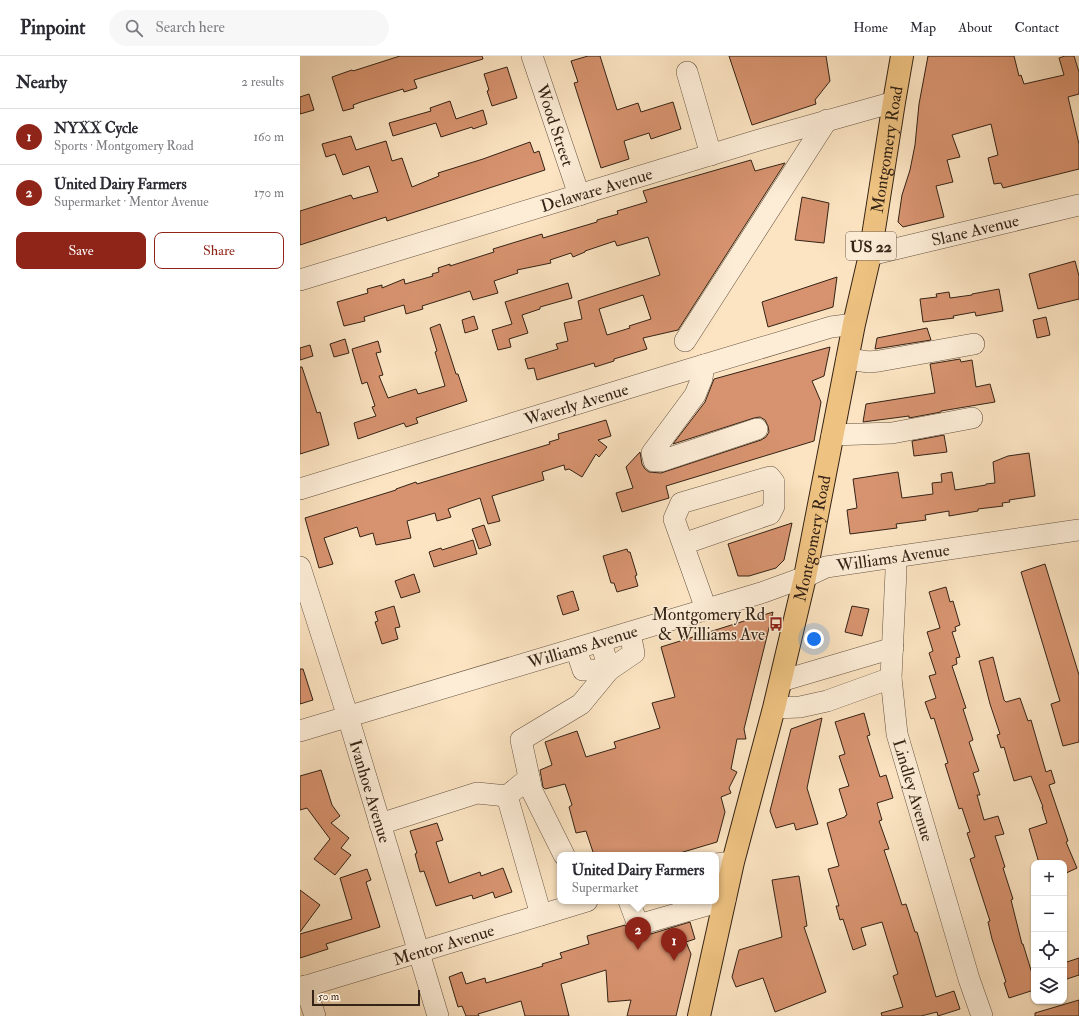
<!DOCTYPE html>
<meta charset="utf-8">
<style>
:root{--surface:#fff;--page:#f7f7f7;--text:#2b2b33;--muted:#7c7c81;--line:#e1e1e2;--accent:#8f2418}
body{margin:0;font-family:"IM FELL Double Pica",serif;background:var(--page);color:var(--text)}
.controls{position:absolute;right:12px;bottom:12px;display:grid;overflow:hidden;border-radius:8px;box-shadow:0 1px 3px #0004}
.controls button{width:36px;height:36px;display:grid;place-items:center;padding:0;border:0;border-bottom:1px solid var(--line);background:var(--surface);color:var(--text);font:20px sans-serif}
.scale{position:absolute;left:12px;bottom:10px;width:108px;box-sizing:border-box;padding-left:4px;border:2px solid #342316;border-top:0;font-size:11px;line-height:14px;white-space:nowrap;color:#342316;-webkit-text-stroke:3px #fdedd7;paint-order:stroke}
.you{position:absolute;left:514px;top:583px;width:14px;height:14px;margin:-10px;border:3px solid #fff;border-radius:50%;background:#1a73e8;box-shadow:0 0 0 6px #1a73e833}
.badge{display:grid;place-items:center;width:26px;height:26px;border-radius:50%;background:var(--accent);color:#fff;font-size:13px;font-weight:700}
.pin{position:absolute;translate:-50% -33px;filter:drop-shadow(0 1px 2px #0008)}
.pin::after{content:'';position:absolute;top:21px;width:14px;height:12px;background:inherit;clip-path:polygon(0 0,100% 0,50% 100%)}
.popup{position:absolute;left:257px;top:796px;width:162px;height:52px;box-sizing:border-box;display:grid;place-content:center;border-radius:8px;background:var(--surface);filter:drop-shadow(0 1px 3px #0005);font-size:13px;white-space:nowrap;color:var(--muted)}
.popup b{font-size:15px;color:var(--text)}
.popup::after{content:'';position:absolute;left:50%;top:100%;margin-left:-8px;border:8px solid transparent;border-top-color:var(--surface)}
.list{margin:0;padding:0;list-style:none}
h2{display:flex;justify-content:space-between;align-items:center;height:52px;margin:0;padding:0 16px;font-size:17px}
h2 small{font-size:13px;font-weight:400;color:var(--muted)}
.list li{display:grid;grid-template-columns:26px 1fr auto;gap:12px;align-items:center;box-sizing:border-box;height:56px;padding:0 16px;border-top:1px solid var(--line)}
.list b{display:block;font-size:15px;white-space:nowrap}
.list p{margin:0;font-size:13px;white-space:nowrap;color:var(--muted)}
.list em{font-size:13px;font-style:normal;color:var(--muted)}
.actions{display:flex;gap:8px;padding:12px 16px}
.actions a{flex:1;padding:9px 0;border:1px solid var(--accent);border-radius:8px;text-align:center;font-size:14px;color:var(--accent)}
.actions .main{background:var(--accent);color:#fff}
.icon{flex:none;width:22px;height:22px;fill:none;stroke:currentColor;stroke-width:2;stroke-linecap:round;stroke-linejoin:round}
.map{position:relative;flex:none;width:779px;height:960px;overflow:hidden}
header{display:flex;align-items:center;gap:24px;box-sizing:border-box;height:56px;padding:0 20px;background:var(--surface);border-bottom:1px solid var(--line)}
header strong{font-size:19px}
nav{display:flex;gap:22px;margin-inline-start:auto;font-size:14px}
.search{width:280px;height:36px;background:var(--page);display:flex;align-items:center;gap:10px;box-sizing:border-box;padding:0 14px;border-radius:22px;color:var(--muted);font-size:15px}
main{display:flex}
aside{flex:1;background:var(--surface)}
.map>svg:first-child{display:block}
.building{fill:#d7936f;stroke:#342316;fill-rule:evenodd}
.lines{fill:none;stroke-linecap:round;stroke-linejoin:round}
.minor-casing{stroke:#665341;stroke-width:22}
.major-casing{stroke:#342316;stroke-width:24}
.minor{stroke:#fdedd7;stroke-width:21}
.major{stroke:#eec281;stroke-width:22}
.labels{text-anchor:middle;stroke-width:3;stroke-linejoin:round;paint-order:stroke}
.shield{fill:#fdedd7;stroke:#706050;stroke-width:1}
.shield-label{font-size:16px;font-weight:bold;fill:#342316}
.street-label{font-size:17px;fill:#342316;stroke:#fdedd7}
.poi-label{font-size:17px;fill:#342316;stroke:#fdedd7;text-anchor:end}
</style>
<header>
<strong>Pinpoint</strong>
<div class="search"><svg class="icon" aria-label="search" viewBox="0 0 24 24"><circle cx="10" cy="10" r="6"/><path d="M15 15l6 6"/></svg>Search here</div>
<nav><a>Home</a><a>Map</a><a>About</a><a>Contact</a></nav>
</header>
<main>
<aside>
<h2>Nearby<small>2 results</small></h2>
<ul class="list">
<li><span class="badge">1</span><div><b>NYXX Cycle</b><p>Sports · Montgomery Road</p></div><em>160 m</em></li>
<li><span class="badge">2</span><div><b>United Dairy Farmers</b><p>Supermarket · Mentor Avenue</p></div><em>170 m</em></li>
</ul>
<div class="actions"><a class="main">Save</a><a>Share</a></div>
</aside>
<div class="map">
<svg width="779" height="960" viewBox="0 0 779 960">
<rect width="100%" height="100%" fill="#fce4c2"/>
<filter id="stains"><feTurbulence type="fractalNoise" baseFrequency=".005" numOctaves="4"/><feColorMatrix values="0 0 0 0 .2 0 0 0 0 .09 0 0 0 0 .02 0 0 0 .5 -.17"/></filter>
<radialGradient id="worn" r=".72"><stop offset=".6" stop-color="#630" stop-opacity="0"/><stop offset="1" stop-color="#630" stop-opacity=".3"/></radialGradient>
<g class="building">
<polygon points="100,0 182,0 183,3 114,24 117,32 104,36 103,33 61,46 53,49 54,52 43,55 32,21 52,14 53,15"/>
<polygon points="288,0 300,0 317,54 338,47 341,56 373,46 381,73 351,83 349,77 324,85 329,103 301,112 274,27 278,26 271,5"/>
<polygon points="429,0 526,0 530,25 515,44 516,48 452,69"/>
<polygon points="628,0 714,0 719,20 721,19 724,28 764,19 759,2 765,0 774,0 779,16 779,38 768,41 779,88 779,113 703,132 701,127 694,128 688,102 698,99 691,68 652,79 660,101 647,104 653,126 636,130 644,161 603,171 598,166 602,139 610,114 615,89 619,48"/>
<polygon points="207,11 217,42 192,50 187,35 189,34 184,18"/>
<polygon points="9,38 14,54 0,58 0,41"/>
<polygon points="150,45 156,63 183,54 187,68 173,73 172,71 141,81 136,67 93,80 89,67 131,55 130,52"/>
<polygon points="51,80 56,94 86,85 92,105 102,102 112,131 139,120 138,117 183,103 230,86 234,97 239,95 245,114 87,165 86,161 0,189 0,155 51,139 53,143 78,136 69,110 43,119 35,98 26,101 22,88"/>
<path d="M451,104L455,115L485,107L378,274L343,282L347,293L314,303V305L295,311L294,307L237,324L234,312L228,313L225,303L258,293L256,288L268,285L264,267L282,263L278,245L360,219L348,181L317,190L315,185L285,195V196L273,201L271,197L250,204L251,207L217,214L218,217L194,225L198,237L173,244L170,235L122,250L123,253L106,258L104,249L64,261L65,265L44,270L37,246L68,237L67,233L82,229V232L104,223L105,228L133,220L132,218L139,216L138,212L150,208V210L194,196L193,193L242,178L243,182L297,166V164L318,158L317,155L347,146L343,135ZM343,239L351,263L329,270L330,272L307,279L299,253Z"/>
<polygon points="502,141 529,147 524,187 495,184"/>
<polygon points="775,205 779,220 779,243 738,253 729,218"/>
<polygon points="537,221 533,251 468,271 462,246"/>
<polygon points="268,227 272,242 240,251 240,253 222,259 228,277 209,283 211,291 198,294 192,274 212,268 205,246"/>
<polygon points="699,233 703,255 676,260 675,256 653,260 654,262 623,266 620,243 637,241 636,238 649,236 650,242 672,239 672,238"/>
<polygon points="174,260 178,273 165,277 162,264"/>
<polygon points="746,261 750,279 737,282 733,264"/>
<polygon points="140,268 156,318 158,318 167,345 116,362 118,367 106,371 104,367 58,383 54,367 76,360 72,351 75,350 67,326 62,328 52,293 78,285 81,296 76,297 83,319 79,320 88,342 116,333 118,338 145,330 135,296 137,295 130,272"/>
<polygon points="627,272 631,284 575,293 577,282"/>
<polygon points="45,283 49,297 34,301 30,288"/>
<polygon points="10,289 13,300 0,304 0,292"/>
<polygon points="530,291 524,320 512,325 521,346 514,385 366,430 369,442 322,456 316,437 333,432 326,411 340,396 342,408 345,413 349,416 361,417 461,384 466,381 469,376 468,370 465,364 460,361 454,362 373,388 405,346 414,323"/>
<polygon points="660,303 661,306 672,304 676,331 690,328 695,346 641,355 641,356 609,362 609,360 563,366 566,348 635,337 630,308"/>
<polygon points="0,311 2,311 17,357 20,356 29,389 0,398"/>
<polygon points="306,364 311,380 298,384 307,391 299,401 296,398 282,421 269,413 265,414 264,409 242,416 244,424 192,440 200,465 188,468 180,442 148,453 151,461 137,465 135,457 107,465 111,482 76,489 73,477 60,481 57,471 24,482 33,508 19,512 5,462 96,434 96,433 116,426 117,428 250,388 249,386 259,383 258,378"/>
<polygon points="644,379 647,396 614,400 612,385"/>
<polygon points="729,397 735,440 709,444 710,446 702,447 703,450 678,453 678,455 649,460 649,455 625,459 626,464 596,468 597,472 550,478 547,454 557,452 553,423 598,416 602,442 633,438 632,427 642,426 641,418 652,416 655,434 686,429 686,428 695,427 693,406 708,400"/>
<polygon points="492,467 484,504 476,512 449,520 438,520 428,488"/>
<polygon points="184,469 191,489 179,493 172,473"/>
<polygon points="173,484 177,498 134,511 129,496 141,492 142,494"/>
<polygon points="327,493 328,496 330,496 337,519 335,520 338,530 317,536 314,527 311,527 303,500"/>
<polygon points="745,508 779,619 779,686 763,690 751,648 760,645 721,516"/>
<polygon points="114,518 120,536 101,542 95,525"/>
<polygon points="646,531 650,546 653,545 660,569 655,571 656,575 652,576 660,601 656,602 657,608 652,610 666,652 663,653 673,684 669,686 679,715 673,717 680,739 677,739 684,764 698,760 704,778 695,780 705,811 703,812 713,843 711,844 722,888 723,888 734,924 734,934 709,942 704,927 706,926 692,883 688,866 690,865 670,803 675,801 667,777 670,776 662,752 659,753 645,708 648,707 634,662 631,663 625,646 636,642 629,620 636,618 629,597 633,595 627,576 640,572 629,536"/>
<polygon points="273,535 279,554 263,559 257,540"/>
<polygon points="94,550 100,571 95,572 98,583 82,588 75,566 78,565 75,556"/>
<polygon points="552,550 569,553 562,580 545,576"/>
<polygon points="473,556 444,673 446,683 437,683 431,713 437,716 429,732 431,737 421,741 425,756 417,786 373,799 294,799 286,775 276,777 269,751 272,749 265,728 245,733 243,731 240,714 252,709 245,686 277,675 286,701 316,692 314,686 360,672 352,647 375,641 361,591"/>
<polygon points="693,601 704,644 706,646 720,642 728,665 731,664 746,716 751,714 755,727 749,729 768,785 766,786 777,812 764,818 764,807 739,807 729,773 747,767 742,751 743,751 731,720 714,725 704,691 701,692 697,679 700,678 690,648 679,605"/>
<polygon points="0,613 3,613 13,644 0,648"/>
<polygon points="564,657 570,679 567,680 580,721 586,719 593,742 577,747 582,764 579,765 589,793 584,794 592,818 602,849 606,848 615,876 617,876 636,941 654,935 660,953 638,960 637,956 621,960 582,960 581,957 603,951 593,920 598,918 582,866 561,872 566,889 553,894 543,863 540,864 536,850 539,850 528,813 539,810 527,767 545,761 545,760 547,759 539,733 549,730 539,700 545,698 535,666"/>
<polygon points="522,662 507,732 518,768 496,774 494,767 476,772 470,755 491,673"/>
<polygon points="21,714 32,749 40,760 31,767 49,782 41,792 51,799 35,819 14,803 30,783 7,752 0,754 0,720"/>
<polygon points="137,767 143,784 136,786 149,827 180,816 181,820 203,812 212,836 195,842 193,836 173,843 172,839 136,850 124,815 120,816 115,798 117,797 110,775"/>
<polygon points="67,813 71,824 66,826 80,871 26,888 28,893 0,902 0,878 52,863 40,822"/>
<polygon points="499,820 507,870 504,871 526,936 475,956 463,922 436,931 432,921 439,894 482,881 472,824"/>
<polygon points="0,834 20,849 0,876"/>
<polygon points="390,866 395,883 386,886 391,898 376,960 327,960 331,944 308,946 306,914 261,928 269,960 225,960 221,945 178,958 179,960 166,960 162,950 158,951 149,921 162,916 166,928 185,922 186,927 243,910 242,908 262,902 260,897 289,888 287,880 311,873 325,869 330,878 336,881 341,881"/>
<polygon points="779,902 779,919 764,924 764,907"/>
<polygon points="779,944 779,960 735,960 735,957"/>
</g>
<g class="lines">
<defs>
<g id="minor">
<path id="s1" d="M232,0L279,139"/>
<polyline points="387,16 411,99"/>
<path id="s2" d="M570,199L779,149"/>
<path id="s3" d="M0,224L459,84L594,46"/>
<polyline points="385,285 527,64"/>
<polyline points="547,303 569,306 579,305 674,288"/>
<polyline points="404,309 402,322 395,339 352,397 354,405 361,405 457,373"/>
<polyline points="532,379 592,377 672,362"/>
<path id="s4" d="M0,433L364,321L531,271L554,268"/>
<polyline points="383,488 470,458 474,450 474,426 470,421 381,447 374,463 406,553"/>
<path id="s5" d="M595,501L596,515L591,622L597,678L669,923L682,960"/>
<path id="s6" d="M0,511L48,661L138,960"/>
<polyline points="276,593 283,614 309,614 334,597 330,577"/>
<polyline points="481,625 593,592"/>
<polyline points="474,652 500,651 527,645 591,622"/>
<path id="s7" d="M0,675L464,536L505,521L526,511L779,474"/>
<polyline points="229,722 207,740 241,859"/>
<polyline points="80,768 177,737 207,740"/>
<polyline points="264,799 232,735 221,684 281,648 309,614 301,586"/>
<polyline points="416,808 433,806"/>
<polyline points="329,845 338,869 425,844"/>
<polyline points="5,930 15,960"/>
<path id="s8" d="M0,932L287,845"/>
</g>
<g id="major">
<path id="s9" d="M399,960L433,806L474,652L505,521L554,268L570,199L594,46L602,0"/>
</g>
</defs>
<use href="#minor" class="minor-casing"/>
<use href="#major" class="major-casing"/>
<use href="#minor" class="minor"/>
<use href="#major" class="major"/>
</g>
<defs>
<symbol id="bus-bare" viewBox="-9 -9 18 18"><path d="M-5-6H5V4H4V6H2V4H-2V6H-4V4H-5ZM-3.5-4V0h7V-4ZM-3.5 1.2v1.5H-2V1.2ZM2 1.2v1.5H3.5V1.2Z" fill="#8f2418" stroke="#fdedd7" stroke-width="2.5" paint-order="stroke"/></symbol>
</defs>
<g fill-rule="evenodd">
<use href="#bus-bare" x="466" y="558" width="20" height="20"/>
</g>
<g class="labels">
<rect class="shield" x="546" y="176" width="50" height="28" rx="3"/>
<g class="shield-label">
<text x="571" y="196">US 22</text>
</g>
<g class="street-label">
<text dy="6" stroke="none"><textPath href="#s1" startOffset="73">Wood Street</textPath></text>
<text dy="6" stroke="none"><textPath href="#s9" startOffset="887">Montgomery Road</textPath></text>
<text dy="6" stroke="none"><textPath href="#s3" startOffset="310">Delaware Avenue</textPath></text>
<text dy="6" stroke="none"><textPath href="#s2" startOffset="108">Slane Avenue</textPath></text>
<text dy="6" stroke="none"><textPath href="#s4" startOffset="289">Waverly Avenue</textPath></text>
<text dy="6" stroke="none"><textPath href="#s9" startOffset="491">Montgomery Road</textPath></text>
<text dy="6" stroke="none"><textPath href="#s7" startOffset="619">Williams Avenue</textPath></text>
<text dy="6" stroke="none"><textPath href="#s7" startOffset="295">Williams Avenue</textPath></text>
<text dy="6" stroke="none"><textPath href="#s5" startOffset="236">Lindley Avenue</textPath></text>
<text dy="6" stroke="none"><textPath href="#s6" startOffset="235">Ivanhoe Avenue</textPath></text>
<text dy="6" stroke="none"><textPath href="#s8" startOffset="150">Mentor Avenue</textPath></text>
</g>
<g class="poi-label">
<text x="465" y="564">Montgomery Rd<tspan x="465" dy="20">&amp; Williams Ave</tspan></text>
</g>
</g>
<rect width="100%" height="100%" filter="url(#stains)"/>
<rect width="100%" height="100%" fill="url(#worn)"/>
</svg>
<div class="controls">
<button>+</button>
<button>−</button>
<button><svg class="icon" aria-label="locate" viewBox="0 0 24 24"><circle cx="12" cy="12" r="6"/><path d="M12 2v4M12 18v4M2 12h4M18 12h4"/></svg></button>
<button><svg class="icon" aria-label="layers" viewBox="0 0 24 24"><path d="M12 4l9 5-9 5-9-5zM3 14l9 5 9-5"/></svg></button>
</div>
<div class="scale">50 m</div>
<div class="you"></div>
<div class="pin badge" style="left:374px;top:905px">1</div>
<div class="pin badge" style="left:338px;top:894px">2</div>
<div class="popup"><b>United Dairy Farmers</b>Supermarket</div>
</div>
</main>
